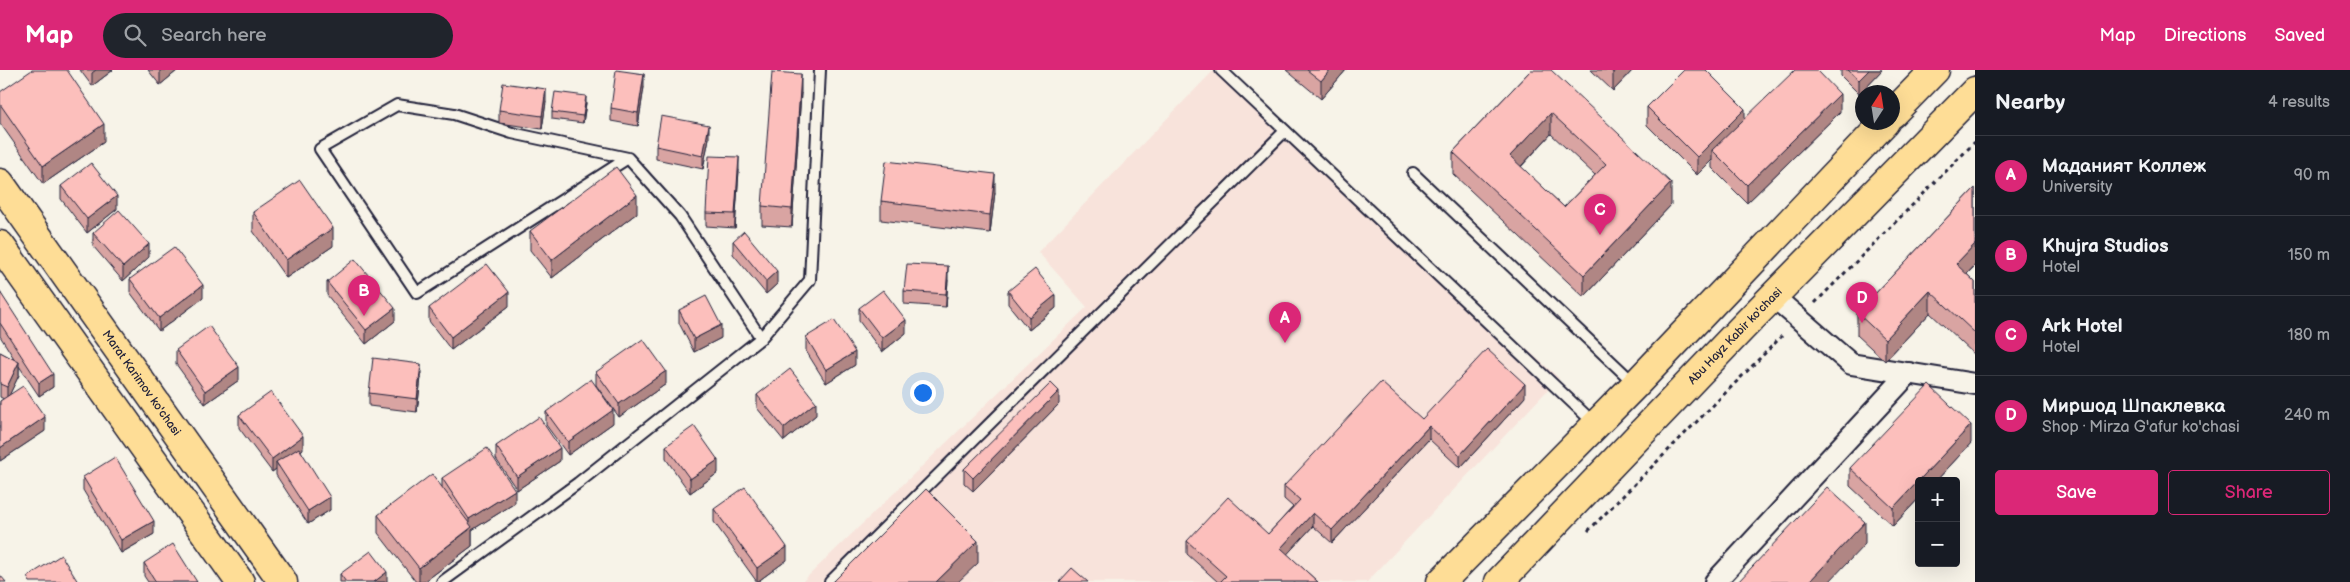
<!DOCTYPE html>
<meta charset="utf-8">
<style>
:root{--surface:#171b24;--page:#20242c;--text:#f1f3f6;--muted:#9ea1a6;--line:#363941;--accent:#db2777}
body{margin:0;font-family:"Balsamiq Sans",sans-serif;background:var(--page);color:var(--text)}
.controls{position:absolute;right:15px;bottom:15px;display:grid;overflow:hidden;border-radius:5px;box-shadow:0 5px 20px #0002}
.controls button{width:45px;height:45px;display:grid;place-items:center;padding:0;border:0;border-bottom:1px solid var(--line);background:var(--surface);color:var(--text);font:25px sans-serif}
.compass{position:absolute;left:1855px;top:15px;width:45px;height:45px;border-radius:50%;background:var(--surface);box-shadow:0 5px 20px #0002;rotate:12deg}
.you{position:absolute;left:922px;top:322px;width:18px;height:18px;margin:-12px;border:4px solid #fff;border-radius:50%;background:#1a73e8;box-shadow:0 0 0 8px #1a73e833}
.badge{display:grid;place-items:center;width:32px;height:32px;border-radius:50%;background:var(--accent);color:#fff;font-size:16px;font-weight:700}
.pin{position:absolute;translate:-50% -41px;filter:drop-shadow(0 1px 2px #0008)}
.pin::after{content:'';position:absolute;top:26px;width:18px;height:15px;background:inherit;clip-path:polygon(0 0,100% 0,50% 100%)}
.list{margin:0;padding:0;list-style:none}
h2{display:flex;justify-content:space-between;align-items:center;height:65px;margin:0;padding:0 20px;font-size:21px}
h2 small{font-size:16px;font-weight:400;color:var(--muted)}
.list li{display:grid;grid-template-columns:32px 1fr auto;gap:15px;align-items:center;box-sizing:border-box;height:80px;padding:0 20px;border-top:1px solid var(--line)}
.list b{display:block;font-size:19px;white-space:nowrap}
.list p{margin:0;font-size:16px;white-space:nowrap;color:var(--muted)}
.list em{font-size:16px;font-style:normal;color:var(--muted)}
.actions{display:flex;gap:10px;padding:15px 20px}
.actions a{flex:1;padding:11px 0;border:1px solid var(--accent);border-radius:5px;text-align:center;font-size:18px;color:var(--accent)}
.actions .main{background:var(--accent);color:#fff}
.icon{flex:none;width:28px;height:28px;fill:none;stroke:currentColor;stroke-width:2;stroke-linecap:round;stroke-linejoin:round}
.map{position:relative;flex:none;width:1975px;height:512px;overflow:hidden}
header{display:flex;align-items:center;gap:30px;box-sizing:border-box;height:70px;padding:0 25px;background:var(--accent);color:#fff}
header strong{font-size:24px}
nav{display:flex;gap:28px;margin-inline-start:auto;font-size:18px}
.search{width:350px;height:45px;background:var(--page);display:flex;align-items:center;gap:12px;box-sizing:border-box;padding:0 18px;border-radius:28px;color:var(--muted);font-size:19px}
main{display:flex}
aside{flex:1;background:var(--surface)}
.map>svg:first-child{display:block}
.built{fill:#f8e3db}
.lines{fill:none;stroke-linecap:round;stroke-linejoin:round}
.service-casing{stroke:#22223b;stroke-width:14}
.minor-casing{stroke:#22223b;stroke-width:24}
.primary-casing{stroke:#22223b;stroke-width:31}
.path{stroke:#22223b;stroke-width:3;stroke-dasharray:4 4;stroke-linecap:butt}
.service{stroke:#f7f3e8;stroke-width:10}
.minor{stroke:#f7f3e8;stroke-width:20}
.primary{stroke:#fedd96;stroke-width:28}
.wall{fill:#d9a4a2;stroke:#22223b;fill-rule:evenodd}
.shaded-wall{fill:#b08684;stroke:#22223b}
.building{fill:#fcbfbc;stroke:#22223b;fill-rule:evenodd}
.labels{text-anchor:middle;stroke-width:5;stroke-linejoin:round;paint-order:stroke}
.street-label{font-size:12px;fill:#22223b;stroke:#f7f3e8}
</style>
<header>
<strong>Map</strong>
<div class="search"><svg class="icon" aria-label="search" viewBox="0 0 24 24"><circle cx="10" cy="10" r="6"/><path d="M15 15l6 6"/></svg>Search here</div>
<nav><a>Map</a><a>Directions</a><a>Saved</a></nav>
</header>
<main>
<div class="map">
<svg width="1975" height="512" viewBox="0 0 1975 512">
<rect width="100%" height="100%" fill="#f7f3e8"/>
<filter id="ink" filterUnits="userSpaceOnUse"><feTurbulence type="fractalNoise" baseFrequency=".02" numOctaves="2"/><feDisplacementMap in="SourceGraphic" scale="10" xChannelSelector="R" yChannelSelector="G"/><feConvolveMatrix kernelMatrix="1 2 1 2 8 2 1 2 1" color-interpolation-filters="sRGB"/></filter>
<g filter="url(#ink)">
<polygon class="built" points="1213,1 1559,308 1367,512 802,512 1087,237 1038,182"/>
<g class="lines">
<defs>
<g id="service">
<polyline points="1221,0 1595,354"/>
<polyline points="1413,103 1635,314"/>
<polyline points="761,268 810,210 820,0"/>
<polyline points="442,512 578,413 761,268 680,146 628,88 512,63 454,44 397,35 320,79 417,223 628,88"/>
<polyline points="830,512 1285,61"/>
</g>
<g id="minor">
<polyline points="1774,227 1851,294 1975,314"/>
<polyline points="1715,512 1909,303"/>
</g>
<g id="primary">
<polyline points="1892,44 1935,0"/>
<path id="s1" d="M0,113L283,512"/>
<polyline points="0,175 240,512"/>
<polyline points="1441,512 1635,315 1885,52"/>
<path id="s2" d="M1499,512L1741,259L1975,21"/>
</g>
</defs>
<use href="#service" class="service-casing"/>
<use href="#minor" class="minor-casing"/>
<use href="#primary" class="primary-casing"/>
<g class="path">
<polyline points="1815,233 1975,72"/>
<polyline points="1588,461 1782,266"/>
</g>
<use href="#service" class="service"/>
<use href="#minor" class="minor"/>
<use href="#primary" class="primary"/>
</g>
<g class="wall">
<polygon points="80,0 113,0 92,16"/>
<polygon points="148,0 178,0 160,15"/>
<polygon points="1286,0 1346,0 1321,29"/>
<path d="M1531,0L1671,135L1584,227L1453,104V82ZM1551,64L1595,105L1564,137L1521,97Z"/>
<polygon points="1591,0 1633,0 1613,21"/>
<polygon points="1841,0 1882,0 1859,24 1841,6"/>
<polygon points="644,17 638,56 611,51 611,38"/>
<polygon points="0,22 104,72 43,114 0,53"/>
<polygon points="801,23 792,157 762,155 762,136"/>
<polygon points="546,32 542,59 499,53 499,40"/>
<polygon points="586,33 583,53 552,49 552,42"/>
<polygon points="1647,37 1745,48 1840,42 1747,133 1712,98 1712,90 1697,105 1647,55"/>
<polygon points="709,68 703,99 656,89 656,76"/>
<polygon points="739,100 735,158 706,156 706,143"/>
<polygon points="61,116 117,139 87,163 61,129"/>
<polygon points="1975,118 1975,196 1967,204 1975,212 1975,285 1930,243 1885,291 1857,265 1857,243"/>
<polygon points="995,122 990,163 881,150 881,131"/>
<polygon points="253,142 333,176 286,208 253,161"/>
<polygon points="637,143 552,208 530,180 530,161"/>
<polygon points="93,163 149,187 123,211 93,176"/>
<polygon points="733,171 777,214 766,224 733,184"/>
<polygon points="130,209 203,228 159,261 130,222"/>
<polygon points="948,210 946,237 904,234 904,221"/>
<polygon points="327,212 395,251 366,274 327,225"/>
<polygon points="1008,221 1056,238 1029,260 1008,234"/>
<polygon points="0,222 53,317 39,326 19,296 19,305 9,325 45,361 0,391 0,331 4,329 0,327 0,282 15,290 0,266"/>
<polygon points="509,236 451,280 429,251 429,238"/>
<polygon points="859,238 906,263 882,282 859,251"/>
<polygon points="679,240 721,268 694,282 679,253"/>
<polygon points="806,267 855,295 826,313 806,281"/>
<polygon points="176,280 239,310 205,334 176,294"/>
<polygon points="596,302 666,314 619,347 596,315"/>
<polygon points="421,307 417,342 369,336 369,323"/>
<polygon points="757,325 816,345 784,371 757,338"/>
<polygon points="1525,327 1460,398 1429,369 1332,473 1313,456 1287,484 1318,512 1218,512 1187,484 1187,471 1268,464 1293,437 1284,429 1284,416 1422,349"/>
<polygon points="1059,334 973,421 964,413 964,399"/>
<polygon points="546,342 613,353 568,385 546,355"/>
<polygon points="239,345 303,379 301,381 330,440 308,454 276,405 276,399 272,402 239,358"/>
<polygon points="1971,373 1936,411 1919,411 1919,428 1893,456 1850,416 1850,398"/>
<polygon points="496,376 560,391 517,420 496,389"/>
<polygon points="666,376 718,403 690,423 666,389"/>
<polygon points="83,407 154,464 121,483 83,420"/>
<polygon points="442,408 515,433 472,460 472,476 424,512 416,512 378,463 378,445 442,417"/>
<polygon points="714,439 787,490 757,512 714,452"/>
<polygon points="144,493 197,512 148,512 144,506"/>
<polygon points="340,504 387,512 340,512"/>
</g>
<g class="shaded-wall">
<polygon points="96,0 113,0 92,16 92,3"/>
<polygon points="160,0 178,0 160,15"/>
<polygon points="1330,0 1346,0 1321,29 1321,11"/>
<polygon points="1616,0 1633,0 1613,21 1613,3"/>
<polygon points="1869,0 1882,0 1859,24 1859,10"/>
<polygon points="644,4 644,17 638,56 638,43"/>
<polygon points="801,4 801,23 792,157 792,139"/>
<polygon points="546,19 546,32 542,59 542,46"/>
<polygon points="1840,24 1840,42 1747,133 1747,115"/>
<polygon points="586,26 586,33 583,53 583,46"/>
<polygon points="1745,39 1745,57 1712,80 1712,90 1697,105 1697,87"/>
<polygon points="1551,43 1551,64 1510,108 1510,86"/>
<polygon points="104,54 104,72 43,114 43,96"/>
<polygon points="709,55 709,68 703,99 703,86"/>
<polygon points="739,87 739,100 735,158 735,144"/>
<polygon points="995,104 995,122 990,163 990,145"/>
<polygon points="1671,113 1671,135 1584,227 1584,205"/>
<polygon points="637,125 637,143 552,208 552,190"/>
<polygon points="117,126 117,139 87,163 87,149"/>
<polygon points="333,158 333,176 286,208 286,190"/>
<polygon points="149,174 149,187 123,211 123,197"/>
<polygon points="1975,174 1975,195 1956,216 1956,194"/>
<polygon points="948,196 948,210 946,237 946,224"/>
<polygon points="777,201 777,214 766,224 766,211"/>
<polygon points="203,215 203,228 159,261 159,248"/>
<polygon points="1930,221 1930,243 1885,291 1885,269"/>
<polygon points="509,222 509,236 451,280 451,267"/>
<polygon points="1056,225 1056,238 1029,260 1029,247"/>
<polygon points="395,238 395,251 366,274 366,260"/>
<polygon points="906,250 906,263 882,282 882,268"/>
<polygon points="721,255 721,268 694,282 694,269"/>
<polygon points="855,282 855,295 826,313 826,300"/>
<polygon points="19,292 19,305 7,330 7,317"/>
<polygon points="421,294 421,307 417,342 417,329"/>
<polygon points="239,297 239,310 205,334 205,321"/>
<polygon points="666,301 666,314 619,347 619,334"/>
<polygon points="53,304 53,317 39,326 39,313"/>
<polygon points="1525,314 1525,327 1460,398 1460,385"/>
<polygon points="1059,321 1059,334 973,421 973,408"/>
<polygon points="816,332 816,345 784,371 784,358"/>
<polygon points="613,340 613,353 568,385 568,372"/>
<polygon points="45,347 45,361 0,391 0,378"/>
<polygon points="1971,355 1971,373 1936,411 1919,411 1919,428 1893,456 1893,438"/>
<polygon points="1429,356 1429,369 1332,473 1332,460"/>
<polygon points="303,366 303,379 279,397 276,392 276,399 272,402 272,389"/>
<polygon points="560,378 560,391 517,420 517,407"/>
<polygon points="718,390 718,403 690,423 690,409"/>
<polygon points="515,420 515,433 472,460 472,476 424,512 419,512 419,498 469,460 469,449"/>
<polygon points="330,427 330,440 308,454 308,441"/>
<polygon points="1313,443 1313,456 1281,491 1281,478"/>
<polygon points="154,451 154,464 121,483 121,470"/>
<polygon points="1865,452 1865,474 1829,512 1809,512"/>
<polygon points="978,471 978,493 958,512 936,512"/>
<polygon points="787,477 787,490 757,512 757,498"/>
<polygon points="387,502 387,512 374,512"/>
</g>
<g class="building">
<polygon points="32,0 67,0 104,54 43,96 0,34 0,22"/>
<polygon points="616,0 644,4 638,43 611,38"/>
<polygon points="1307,0 1330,0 1321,11"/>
<path d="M1531,0H1551L1671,113L1584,205L1453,82ZM1551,43L1606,94L1564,137L1510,86Z"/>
<polygon points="1610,0 1616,0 1613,3"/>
<polygon points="1684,0 1706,0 1745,39 1697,87 1647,37"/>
<polygon points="1795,0 1817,0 1840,24 1747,115 1712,80"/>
<polygon points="1848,0 1869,0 1859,10"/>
<polygon points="772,2 801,4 792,139 762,136"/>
<polygon points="503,13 546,19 542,46 499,40"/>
<polygon points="555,22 586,26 583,46 552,42"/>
<polygon points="661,46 709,55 703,86 656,76"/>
<polygon points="709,86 739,87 735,144 706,143"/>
<polygon points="886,91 995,104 990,145 881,131"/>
<polygon points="91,93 117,126 87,149 61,116"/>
<polygon points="616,97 637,125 552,190 530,161"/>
<polygon points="300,110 333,158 286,190 253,142"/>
<polygon points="1975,118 1975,174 1956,194 1975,212 1975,263 1930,221 1885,269 1857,243"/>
<polygon points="119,140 149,174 123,197 93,163"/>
<polygon points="744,161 777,201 766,211 733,171"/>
<polygon points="174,177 203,215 159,248 130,209"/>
<polygon points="355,189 395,238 366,260 327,212"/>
<polygon points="487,194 509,222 451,267 429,238"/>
<polygon points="907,194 948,196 946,224 904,221"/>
<polygon points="1035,199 1056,225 1029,247 1008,221"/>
<polygon points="883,220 906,250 882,268 859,238"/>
<polygon points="0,222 53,304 39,313 0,253"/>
<polygon points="706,226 721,255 694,269 679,240"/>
<polygon points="834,250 855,282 826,300 806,267"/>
<polygon points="209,256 239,297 205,321 176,280"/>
<polygon points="643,269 666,301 619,334 596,302"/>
<polygon points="1487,279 1525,314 1460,385 1429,356 1332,460 1313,443 1281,478 1318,512 1220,512 1226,506 1187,471 1228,427 1268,464 1300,430 1284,416 1381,312 1422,349"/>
<polygon points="0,282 19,292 7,317 0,314"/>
<polygon points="373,288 421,294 417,329 369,323"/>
<polygon points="790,299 816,332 784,358 757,325"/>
<polygon points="591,309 613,340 568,372 546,342"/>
<polygon points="1051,313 1059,321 973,408 964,399"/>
<polygon points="1929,315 1971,355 1893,438 1850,398"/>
<polygon points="23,316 45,347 0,378 0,331"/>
<polygon points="271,322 303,366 272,389 239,345"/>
<polygon points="539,347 560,378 517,407 496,376"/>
<polygon points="694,356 718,390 690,409 666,376"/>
<polygon points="299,378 330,427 308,441 276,392"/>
<polygon points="487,378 515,420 469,449 442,408"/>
<polygon points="115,387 154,451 121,470 83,407"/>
<polygon points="432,404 472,457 419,498 378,445"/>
<polygon points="745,417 787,477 757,498 714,439"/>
<polygon points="1827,417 1865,452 1809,512 1738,512"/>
<polygon points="926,419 978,471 936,512 833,512"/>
<polygon points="173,474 197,512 156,512 144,493"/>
<polygon points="371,481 387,502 374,512 346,512 340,504"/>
<polygon points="61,485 78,512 30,512 27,507"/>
<polygon points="1072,498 1088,512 1059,512"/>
<polygon points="0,505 6,512 0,512"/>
</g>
</g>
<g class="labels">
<g class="street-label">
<text dy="4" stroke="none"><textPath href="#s2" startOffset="341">Abu Hayz Kabir ko'chasi</textPath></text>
<text dy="4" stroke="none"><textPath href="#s1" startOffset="245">Marat Karimov ko'chasi</textPath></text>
</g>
</g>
</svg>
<div class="controls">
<button>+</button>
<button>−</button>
</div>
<svg class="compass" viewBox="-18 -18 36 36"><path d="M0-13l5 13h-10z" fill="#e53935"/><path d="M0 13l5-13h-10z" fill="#9ea1a6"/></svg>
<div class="you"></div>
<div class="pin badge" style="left:1285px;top:273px">A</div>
<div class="pin badge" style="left:364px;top:246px">B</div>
<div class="pin badge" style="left:1600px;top:165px">C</div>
<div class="pin badge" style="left:1862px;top:253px">D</div>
</div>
<aside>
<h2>Nearby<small>4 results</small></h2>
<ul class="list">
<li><span class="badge">A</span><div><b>Маданият Коллеж</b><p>University</p></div><em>90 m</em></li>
<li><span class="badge">B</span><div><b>Khujra Studios</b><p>Hotel</p></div><em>150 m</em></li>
<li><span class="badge">C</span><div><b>Ark Hotel</b><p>Hotel</p></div><em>180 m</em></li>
<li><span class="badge">D</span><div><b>Миршод Шпаклевка</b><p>Shop · Mirza G'afur ko'chasi</p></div><em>240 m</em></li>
</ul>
<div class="actions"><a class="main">Save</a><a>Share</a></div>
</aside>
</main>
